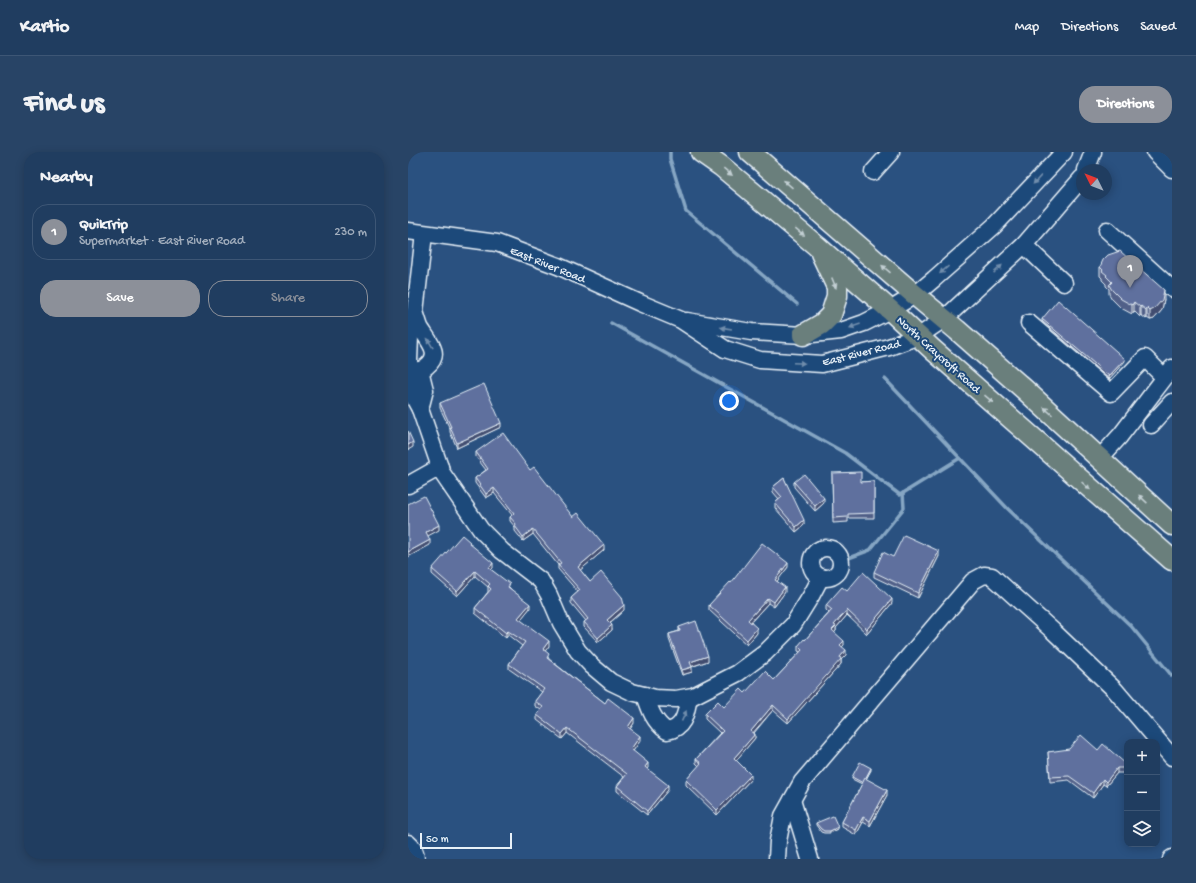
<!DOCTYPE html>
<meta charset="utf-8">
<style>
:root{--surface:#203d60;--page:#284466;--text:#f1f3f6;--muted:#a2aebd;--line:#3d5675;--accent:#8c9099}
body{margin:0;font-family:"Gochi Hand",sans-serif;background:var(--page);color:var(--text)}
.controls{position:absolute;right:12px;bottom:12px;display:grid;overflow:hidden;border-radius:8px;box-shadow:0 2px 10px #0003}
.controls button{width:36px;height:36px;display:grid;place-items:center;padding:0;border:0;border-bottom:1px solid var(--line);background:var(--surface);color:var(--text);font:20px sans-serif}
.compass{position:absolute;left:668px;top:12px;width:36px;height:36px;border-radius:50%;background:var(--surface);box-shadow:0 2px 10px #0003;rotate:312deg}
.scale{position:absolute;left:12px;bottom:10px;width:92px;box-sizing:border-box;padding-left:4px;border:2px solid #e8f1f8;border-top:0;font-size:11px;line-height:14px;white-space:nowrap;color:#e8f1f8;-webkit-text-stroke:3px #1f4a7a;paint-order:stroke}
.you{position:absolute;left:321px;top:249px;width:14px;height:14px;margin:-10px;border:3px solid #fff;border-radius:50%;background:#1a73e8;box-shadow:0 0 0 6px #1a73e833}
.badge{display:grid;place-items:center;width:26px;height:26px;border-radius:50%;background:var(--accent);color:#fff;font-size:13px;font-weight:700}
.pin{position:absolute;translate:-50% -33px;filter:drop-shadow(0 1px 2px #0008)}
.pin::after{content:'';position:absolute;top:21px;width:14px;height:12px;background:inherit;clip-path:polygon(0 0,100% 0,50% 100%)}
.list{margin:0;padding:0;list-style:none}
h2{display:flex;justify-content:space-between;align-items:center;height:52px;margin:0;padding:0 16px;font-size:17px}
h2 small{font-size:13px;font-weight:400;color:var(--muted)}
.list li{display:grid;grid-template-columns:26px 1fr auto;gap:12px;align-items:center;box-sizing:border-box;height:56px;margin:0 8px 8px;padding:0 8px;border:1px solid var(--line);border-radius:16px}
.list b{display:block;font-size:15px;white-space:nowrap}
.list p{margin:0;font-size:13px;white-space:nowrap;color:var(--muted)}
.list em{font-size:13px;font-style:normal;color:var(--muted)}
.actions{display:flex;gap:8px;padding:12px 16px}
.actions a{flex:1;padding:9px 0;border:1px solid var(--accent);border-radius:16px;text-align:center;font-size:14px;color:var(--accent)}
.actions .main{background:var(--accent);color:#fff}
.icon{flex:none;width:22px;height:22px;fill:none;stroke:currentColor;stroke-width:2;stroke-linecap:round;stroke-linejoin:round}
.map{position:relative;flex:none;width:764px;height:707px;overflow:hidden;border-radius:16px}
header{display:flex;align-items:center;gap:24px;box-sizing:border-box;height:56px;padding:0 20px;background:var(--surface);border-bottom:1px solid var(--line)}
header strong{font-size:19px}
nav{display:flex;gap:22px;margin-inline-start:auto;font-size:14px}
.intro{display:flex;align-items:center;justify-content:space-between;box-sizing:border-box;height:96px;padding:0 24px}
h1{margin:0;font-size:28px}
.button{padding:10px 18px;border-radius:16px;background:var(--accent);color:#fff;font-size:14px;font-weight:700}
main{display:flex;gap:24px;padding:0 24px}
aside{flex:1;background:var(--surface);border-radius:16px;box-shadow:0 2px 10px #0003}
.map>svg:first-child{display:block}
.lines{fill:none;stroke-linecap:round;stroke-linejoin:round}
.stream{stroke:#86a6c3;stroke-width:3.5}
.minor-casing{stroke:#e8f1f8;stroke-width:19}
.major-casing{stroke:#e8f1f8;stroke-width:23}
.minor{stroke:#1f4a7a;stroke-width:16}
.major{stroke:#6b7f7c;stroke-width:20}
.wall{fill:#516088;stroke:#e8f1f8}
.shaded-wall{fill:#424e6f;stroke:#e8f1f8}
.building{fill:#5e709e;stroke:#e8f1f8}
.oneway{fill:#c2cfd3}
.oneway2{fill:#6f8dac}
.labels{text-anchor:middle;stroke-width:4;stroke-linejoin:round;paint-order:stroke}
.street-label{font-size:12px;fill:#e8f1f8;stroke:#1f4a7a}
</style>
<header>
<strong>Kartio</strong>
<nav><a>Map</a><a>Directions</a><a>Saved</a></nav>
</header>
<div class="intro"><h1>Find us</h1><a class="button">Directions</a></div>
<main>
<aside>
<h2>Nearby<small></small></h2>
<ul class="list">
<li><span class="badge">1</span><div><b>QuikTrip</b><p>Supermarket · East River Road</p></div><em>230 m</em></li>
</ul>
<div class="actions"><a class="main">Save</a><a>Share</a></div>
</aside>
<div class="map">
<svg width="764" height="707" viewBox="0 0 764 707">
<rect width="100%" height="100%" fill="#2a5180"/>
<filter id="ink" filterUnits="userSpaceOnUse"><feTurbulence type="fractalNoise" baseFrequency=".025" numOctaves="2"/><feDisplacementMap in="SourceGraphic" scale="8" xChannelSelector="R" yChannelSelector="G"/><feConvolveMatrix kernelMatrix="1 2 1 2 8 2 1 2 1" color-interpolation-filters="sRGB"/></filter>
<g filter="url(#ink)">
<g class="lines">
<g class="stream">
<polyline points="262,0 262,7 278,59 389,152"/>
<polyline points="203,171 437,301 492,343 552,306"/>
<polyline points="477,227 600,357 723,474 764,524"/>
<polyline points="438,407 462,398 496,356 495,341"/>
</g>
<defs>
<g id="minor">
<polyline points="747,0 764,17"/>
<polyline points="678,18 685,0"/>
<polyline points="465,20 483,0"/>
<polyline points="699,78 764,137"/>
<polyline points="0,79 89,91 150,114 232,151 273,168 317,197 352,208 414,212 481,195 511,184 536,167 616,93 674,26"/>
<polyline points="616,93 656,131"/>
<polyline points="279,169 343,180 395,183 433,179 456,171 482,158 507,143 526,127 586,74 656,0"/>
<polyline points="621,171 703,241 737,206 756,225"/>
<polyline points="12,218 17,238 12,257 6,246 1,219 1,209 2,184 7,160 16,82"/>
<path d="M2,219C8,220 14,219 19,214C35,201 19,188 12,175C10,170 9,165 7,160"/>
<polyline points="12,257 34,321 73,378 94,399 133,429 141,443 153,471 170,499 184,514 203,530 224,540 247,546 268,547 285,544 330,521 357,501 385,473 403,444 413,425"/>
<polyline points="743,273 764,250"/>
<polyline points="692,306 712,284 764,216"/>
<polyline points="0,333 32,315"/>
<circle cx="418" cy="411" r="15"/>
<path d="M237,543C242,558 246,570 259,579C277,576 278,560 281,545"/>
<polyline points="384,648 402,707"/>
<path d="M0,691C5,695 8,700 8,707"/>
<polyline points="369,707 370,689 375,664 394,630 565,429 576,423 584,424 645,479 707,538 764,605"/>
<polyline points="763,707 764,706"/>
</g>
<g id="major">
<polyline points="293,0 313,14 410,95 482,158 524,197 764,408"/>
<polyline points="342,0 507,143 549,178 616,237 764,373"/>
<polyline points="395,183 414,172 423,163 429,144 429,135 413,101"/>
</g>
</defs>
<use href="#minor" class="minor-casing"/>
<use href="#major" class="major-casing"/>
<use href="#minor" class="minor"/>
<use href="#major" class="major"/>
</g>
<g class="wall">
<polygon points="692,115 756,147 754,158 746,167 742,168 739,166 738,167 733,163 732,165 726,159 724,162 713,156 704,147 701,142 701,137 698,134 698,132 694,128 694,126 692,124"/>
<polygon points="634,167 717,209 701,227 634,169"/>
<polygon points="32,251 93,275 49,296 42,280 42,277 32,256"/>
<polygon points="68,300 122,318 165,365 196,398 172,418 182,430 216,458 202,471 204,478 190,490 176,475 176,470 178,469 163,451 163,446 170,440 150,417 150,413 125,382 115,389 107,379 107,375 102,369 102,365 104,363 86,341 78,346 67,331 67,326 78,318 68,305"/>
<polygon points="424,321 453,330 466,329 466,366 440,366 440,370 425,371"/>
<polygon points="376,326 396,373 388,380 367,356 367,351 371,347 365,340 365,335"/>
<polygon points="386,330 416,351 407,359 386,335"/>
<polygon points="62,392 85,416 83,417 122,456 112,468 141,494 137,499 141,507 197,551 226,571 222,577 232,589 225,599 240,616 239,617 260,638 239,663 209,639 209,634 216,625 159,581 154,587 129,568 129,563 133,558 127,554 127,549 134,540 101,517 101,512 114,494 100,483 98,486 67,461 67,456 80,440 80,435 67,424 49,444 24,422 24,417"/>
<polygon points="531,404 510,446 466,425 466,420 485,405"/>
<polygon points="380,415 369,429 377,440 366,455 360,451 343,470 349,481 339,493 301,458 301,453 323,431"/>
<polygon points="439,439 484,451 459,482 439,463 428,476 428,479 426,480 436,493 434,495 438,503 433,508 433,512 380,571 365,558 346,581 347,586 328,608 343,627 309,663 278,633 278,628 291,614 288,611 288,607 312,581 297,567 297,562 316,555 337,541 366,528 392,500 390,499 390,494 397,488 421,461 418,458 418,453"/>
<polygon points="271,475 300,509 283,515 284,520 274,523 261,487 261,482 271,479"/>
<polygon points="690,598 719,613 719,621 709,621 698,634 695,632 685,646 661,628 642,630 640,600"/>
<polygon points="463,618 458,627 479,643 462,674 455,670 448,683 434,675 434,670 454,632 444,627 444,625"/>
<polygon points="408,671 430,677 422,681 416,681 413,680 408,673"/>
</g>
<g class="shaded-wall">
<polygon points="756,138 756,147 754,158 746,167 742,168 742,159"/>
<polygon points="726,150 726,159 724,162 724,153"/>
<polygon points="733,154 733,163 732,165 732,155"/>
<polygon points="739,156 739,166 738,167 738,158"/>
<polygon points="717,207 717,209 701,227 701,224"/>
<polygon points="93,271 93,275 49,296 49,291"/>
<polygon points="5,290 5,295 0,298 0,293"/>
<polygon points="86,336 86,341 78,346 78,342"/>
<polygon points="416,346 416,351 407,359 407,354"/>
<polygon points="396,368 396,373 388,380 388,375"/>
<polygon points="31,373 31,378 18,385 18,380"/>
<polygon points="125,377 125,382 115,389 115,385"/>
<polygon points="22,388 22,393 0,405 0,400"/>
<polygon points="196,393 196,398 170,420 170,415"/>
<polygon points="531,399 531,404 510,446 510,441"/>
<polygon points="85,411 85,416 81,420 81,416"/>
<polygon points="380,411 380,415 367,432 367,428"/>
<polygon points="67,419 67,424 49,444 49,439"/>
<polygon points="377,435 377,440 366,455 366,450"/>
<polygon points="360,446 360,451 340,473 340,468"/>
<polygon points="484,447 484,451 459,482 459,477"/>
<polygon points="122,452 122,456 110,471 110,466"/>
<polygon points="216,453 216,458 199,473 199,468"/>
<polygon points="439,458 439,463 428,476 428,479 424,483 424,478 426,473"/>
<polygon points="204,473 204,478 190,490 190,486"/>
<polygon points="349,476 349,481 339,493 339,488"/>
<polygon points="100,479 100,483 98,486 98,481"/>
<polygon points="141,489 141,494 135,502 135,497"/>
<polygon points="436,489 436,493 432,497 432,493"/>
<polygon points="438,498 438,503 433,508 433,512 380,571 380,567"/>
<polygon points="300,504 300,509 282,515 282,510"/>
<polygon points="284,515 284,520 274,523 274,518"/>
<polygon points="365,553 365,558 343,583 343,579"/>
<polygon points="226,566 226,571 220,580 220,575"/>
<polygon points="159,576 159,581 154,587 154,582"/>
<polygon points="347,582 347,586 326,611 326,606"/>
<polygon points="232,584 232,589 223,602 223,597"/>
<polygon points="240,611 240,616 237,619 237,615"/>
<polygon points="463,616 463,618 455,633 455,631"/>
<polygon points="709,616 709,621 698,634 698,630"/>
<polygon points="343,623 343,627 309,663 309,658"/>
<polygon points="695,627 695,632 685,646 685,641"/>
<polygon points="260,633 260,638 239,663 239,659"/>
<polygon points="479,638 479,643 462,674 462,669"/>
<polygon points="455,665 455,670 448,683 448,678"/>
<polygon points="430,675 430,677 422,681 422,679"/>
</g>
<g class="building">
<polygon points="712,99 756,138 754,148 746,157 742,159 739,156 738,158 733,154 732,155 726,150 724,153 713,147 704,138 701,133 704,130 698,124 699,123 694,119 695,118 692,115 695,108 700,103"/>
<polygon points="650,148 717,207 701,224 634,167"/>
<polygon points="76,232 93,271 49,291 42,275 43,275 32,251"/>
<polygon points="0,279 5,290 0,293"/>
<polygon points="95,281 122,318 126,315 165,365 170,361 196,393 170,415 182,430 193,420 214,445 216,453 199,468 204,473 190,486 176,470 180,467 163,446 172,438 150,413 153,411 125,377 115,385 107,374 108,372 102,365 106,361 86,336 78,342 67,326 80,317 68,300"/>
<polygon points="453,320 453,330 466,329 466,361 440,362 440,365 425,366 424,321"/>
<polygon points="396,322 416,346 407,354 386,330"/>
<polygon points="376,326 396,368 388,375 367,351 374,345 365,335"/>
<polygon points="16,344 31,373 18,380 22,388 0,400 0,352"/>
<polygon points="54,383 62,390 61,391 85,411 81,416 102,432 100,435 122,452 110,466 141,489 135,497 141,502 139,506 197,551 200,546 226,566 220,575 232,584 223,597 240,611 237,615 260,633 239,659 209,634 219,622 159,576 154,582 129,563 135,555 127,549 136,537 101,512 117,490 100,479 98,481 67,456 83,437 80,434 82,432 67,419 49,439 24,417"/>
<polygon points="496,383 531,399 510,441 466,420 475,400 485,405"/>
<polygon points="354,391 380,411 367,428 377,435 366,450 360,446 340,468 349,476 339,488 301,453 322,430 323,431"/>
<polygon points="455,420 484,447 459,477 439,458 426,473 428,474 424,478 436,489 432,493 438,498 432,505 433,507 380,567 365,553 343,579 347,582 326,606 343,623 309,658 278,628 293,611 288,607 315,579 297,562 310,549 316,555 333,537 337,541 357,519 366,528 394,498 390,494 396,487 397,488 424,458 418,453 434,435 439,439"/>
<polygon points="288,469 300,504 282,510 284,515 274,518 261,482 272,479 271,475"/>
<polygon points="673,583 690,598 695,592 719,613 719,616 709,616 698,630 695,627 685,641 661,624 642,625 640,600 661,597"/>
<polygon points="452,610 463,616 455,631 444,625"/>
<polygon points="457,626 479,638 462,669 455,665 448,678 434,670"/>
<polygon points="425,664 430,675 422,679 416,679 413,677 408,671"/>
</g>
<defs><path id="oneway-solid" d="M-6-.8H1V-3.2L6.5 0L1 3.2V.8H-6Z"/></defs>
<g class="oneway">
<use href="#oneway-solid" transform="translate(320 20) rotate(39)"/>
<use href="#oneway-solid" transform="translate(380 32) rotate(-139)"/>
<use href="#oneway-solid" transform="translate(392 80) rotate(39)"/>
<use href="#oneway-solid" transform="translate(478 117) rotate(-139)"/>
<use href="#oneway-solid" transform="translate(426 131) rotate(68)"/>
<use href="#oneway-solid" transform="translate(581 247) rotate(41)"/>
<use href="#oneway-solid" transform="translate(640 259) rotate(-138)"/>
<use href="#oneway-solid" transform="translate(678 334) rotate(42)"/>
<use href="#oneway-solid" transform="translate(735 347) rotate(-137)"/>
</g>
<g class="oneway2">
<use href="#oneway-solid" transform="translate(629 28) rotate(133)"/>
<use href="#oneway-solid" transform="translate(590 117) rotate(-43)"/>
<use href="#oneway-solid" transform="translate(536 118) rotate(139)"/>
<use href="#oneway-solid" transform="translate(447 174) rotate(160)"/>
<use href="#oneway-solid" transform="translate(318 176) rotate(-171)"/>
<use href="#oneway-solid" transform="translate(22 191) rotate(-121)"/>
<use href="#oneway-solid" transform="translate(391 211) rotate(3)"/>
<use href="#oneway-solid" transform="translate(276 564) rotate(-66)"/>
</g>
</g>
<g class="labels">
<g class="street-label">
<text transform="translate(140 112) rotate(22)" y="4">East River Road</text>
<text transform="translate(453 200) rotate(-14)" y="4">East River Road</text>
<text transform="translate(531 202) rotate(42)" y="4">North Craycroft Road</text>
</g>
</g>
</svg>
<div class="controls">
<button>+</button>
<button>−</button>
<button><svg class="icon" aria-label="layers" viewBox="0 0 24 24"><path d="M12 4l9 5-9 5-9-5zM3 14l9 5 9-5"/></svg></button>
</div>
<svg class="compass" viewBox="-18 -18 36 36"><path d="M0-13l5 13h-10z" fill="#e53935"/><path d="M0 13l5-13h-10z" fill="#a2aebd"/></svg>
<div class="scale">50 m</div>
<div class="you"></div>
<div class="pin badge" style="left:722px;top:136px">1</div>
</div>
</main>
